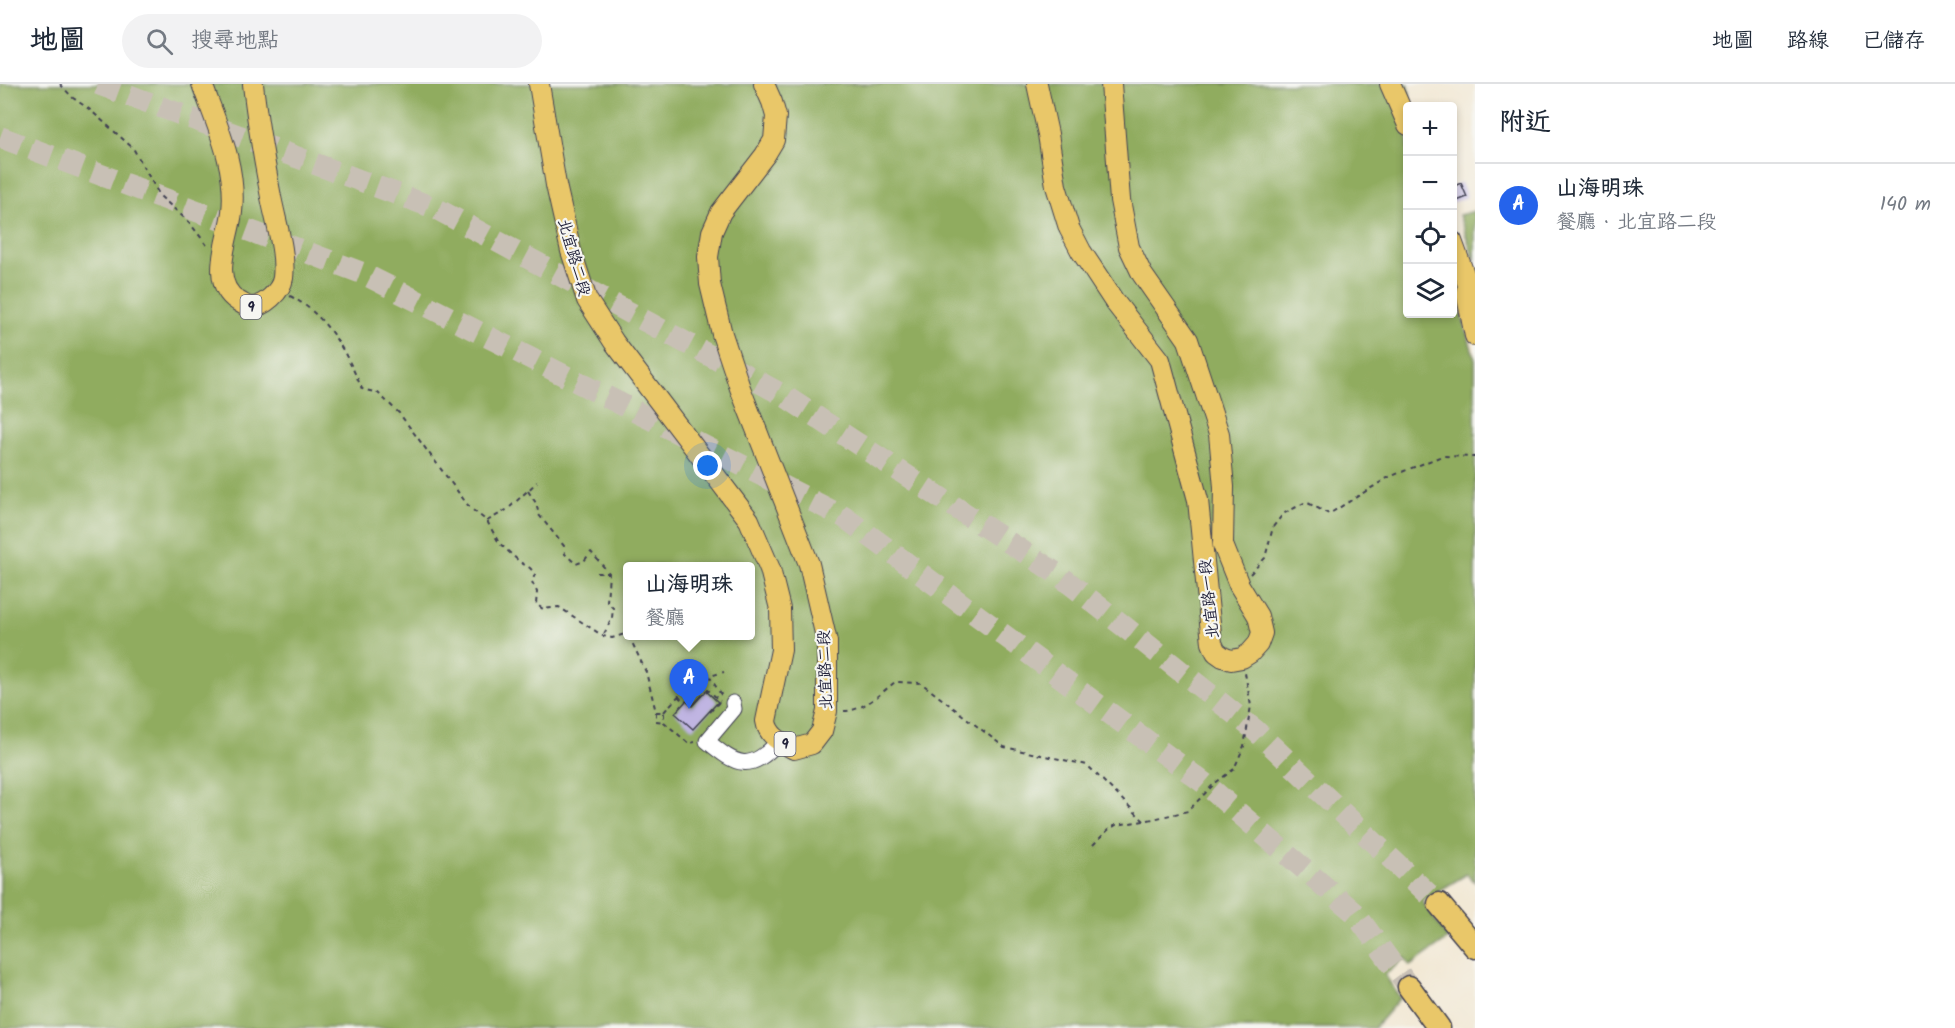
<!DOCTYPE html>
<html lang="zh-TW">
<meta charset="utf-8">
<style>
:root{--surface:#fff;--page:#f2f2f3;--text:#1f2937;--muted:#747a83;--line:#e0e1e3;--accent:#2563eb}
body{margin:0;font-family:Kalam,"LXGW WenKai TC",sans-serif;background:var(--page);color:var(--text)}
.controls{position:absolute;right:18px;top:18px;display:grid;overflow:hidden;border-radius:6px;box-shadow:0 3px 9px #0003}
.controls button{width:54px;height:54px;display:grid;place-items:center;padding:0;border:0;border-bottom:2px solid var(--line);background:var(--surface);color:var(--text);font:30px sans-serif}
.you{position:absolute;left:708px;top:382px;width:21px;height:21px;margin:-15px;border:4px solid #fff;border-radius:50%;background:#1a73e8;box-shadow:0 0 0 9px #1a73e833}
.badge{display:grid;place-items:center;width:39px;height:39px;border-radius:50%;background:var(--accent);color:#fff;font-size:20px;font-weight:700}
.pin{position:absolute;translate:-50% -50px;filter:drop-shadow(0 2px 3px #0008)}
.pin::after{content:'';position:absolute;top:32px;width:21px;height:18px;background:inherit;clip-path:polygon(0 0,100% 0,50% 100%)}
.popup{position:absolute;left:623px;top:478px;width:132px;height:78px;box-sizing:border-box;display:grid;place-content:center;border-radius:6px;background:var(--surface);filter:drop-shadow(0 2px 4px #0005);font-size:20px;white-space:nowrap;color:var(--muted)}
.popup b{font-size:22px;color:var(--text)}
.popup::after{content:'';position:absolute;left:50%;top:100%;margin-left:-12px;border:12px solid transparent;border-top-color:var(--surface)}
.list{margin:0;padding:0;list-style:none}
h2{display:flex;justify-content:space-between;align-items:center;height:78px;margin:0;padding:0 24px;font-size:26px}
h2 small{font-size:20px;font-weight:400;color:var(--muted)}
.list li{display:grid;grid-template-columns:39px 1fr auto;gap:18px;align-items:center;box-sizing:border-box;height:84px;padding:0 24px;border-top:2px solid var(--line)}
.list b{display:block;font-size:22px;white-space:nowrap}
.list p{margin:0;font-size:20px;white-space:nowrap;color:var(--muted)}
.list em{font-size:20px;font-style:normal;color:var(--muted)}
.icon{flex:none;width:33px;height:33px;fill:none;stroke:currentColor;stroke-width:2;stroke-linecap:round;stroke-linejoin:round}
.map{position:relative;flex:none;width:1475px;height:944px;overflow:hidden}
header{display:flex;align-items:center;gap:36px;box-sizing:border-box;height:84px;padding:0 30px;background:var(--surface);border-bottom:2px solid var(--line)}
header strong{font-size:28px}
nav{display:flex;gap:33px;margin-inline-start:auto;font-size:21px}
.search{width:420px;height:54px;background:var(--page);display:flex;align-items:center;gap:15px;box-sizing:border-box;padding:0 21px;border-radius:33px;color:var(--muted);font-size:22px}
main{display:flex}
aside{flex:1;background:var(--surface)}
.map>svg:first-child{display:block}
.forest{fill:#90ac5f;stroke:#59674d;stroke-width:1.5;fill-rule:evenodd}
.building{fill:#c0b5e2}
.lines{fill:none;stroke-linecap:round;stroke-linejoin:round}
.highway-tunnel{stroke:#c8c0b5;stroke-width:22;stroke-dasharray:22 11;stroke-linecap:butt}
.minor-casing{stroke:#414052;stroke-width:17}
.major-casing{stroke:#414052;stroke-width:22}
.highway-casing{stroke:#414052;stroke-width:25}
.path{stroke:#414052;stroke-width:2;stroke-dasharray:4.5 4.5;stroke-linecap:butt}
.minor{stroke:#fff;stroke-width:15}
.major{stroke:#e9c769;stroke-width:20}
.highway{stroke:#e9c769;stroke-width:22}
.labels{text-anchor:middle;stroke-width:4.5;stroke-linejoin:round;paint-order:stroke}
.shield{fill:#f6f6f2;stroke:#626272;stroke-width:1.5}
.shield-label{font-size:15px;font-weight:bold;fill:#22223b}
.street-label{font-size:16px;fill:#22223b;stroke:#f6f6f2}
</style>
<header>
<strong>地圖</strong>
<div class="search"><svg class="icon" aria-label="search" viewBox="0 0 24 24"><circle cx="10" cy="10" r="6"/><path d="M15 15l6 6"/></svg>搜尋地點</div>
<nav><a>地圖</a><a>路線</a><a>已儲存</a></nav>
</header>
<main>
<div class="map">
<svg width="1475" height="944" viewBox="0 0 1475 944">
<rect width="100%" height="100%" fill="#f6f6f2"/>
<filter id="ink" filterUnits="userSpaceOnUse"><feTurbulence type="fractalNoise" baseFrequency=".0167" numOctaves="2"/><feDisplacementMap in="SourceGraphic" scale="12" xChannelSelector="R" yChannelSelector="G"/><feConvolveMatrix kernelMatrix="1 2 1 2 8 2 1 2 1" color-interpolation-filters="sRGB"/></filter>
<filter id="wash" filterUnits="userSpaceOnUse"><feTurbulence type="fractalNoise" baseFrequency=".008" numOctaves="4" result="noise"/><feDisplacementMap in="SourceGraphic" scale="24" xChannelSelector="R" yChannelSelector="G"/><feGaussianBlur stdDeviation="1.35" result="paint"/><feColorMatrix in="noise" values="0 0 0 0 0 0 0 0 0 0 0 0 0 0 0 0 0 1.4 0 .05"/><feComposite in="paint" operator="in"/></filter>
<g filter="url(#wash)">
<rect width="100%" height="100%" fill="#f2e8d4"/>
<g class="forest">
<path d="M0,0H1409L1411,22H1408V230H1452L1453,203L1475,275V798L1467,790L1422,817L1448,855L1410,882L1405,874L1385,891L1400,914L1374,944H0ZM628,482H750V552H628Z"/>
<polygon points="1475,127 1475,178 1459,131"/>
</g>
<g id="blocks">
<g class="building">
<polygon points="1461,99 1467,113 1452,119 1452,103"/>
<polygon points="706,607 718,618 693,645 675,629 686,617 692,622"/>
</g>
</g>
</g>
<g filter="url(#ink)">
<use href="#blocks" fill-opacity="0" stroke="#414052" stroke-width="1.5"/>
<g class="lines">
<g class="highway-tunnel">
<polyline points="98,0 435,124 783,311 1059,491 1255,646 1439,820"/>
<polyline points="0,53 362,189 844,433 1204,699 1354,828 1409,903"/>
</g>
<defs>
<path id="minor" d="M733,619L734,625L707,657C737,682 750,689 779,657"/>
<g id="major">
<path d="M202,0C217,42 237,82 232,128C229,155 208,198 238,217C241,219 248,223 251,223C264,223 281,207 283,194C286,168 276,139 271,113C264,76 257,38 253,0"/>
<path d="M539,0L556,101L571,167L587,216L614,258L749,436L770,485L780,525L781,566L766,637C768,652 781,658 794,665L812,660L822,647L827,627V558L809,480L740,304L722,250L710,200L708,173L712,148L721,128L765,71L774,56L776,32L772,18L764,0"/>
<polyline points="1037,0 1048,50 1056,102 1069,144 1081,167 1114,217 1160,276 1198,416 1212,559 1216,568 1223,573 1231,576 1242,574 1250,569 1258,560 1262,549 1258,532 1239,501 1223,461 1224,403 1219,350 1188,256 1142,190 1129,163 1120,116 1111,0"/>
<polyline points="1390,0 1408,41"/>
<polyline points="1452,157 1475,220"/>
<polyline points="1466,208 1475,252"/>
</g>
<g id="highway">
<polyline points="1439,820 1475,863"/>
<polyline points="1409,903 1439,944"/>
</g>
</defs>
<use href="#minor" class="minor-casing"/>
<use href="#major" class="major-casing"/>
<use href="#highway" class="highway-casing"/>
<g class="path">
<polyline points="60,0 73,14 89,25 133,64 160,112 189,138 209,164"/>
<path d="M290,212C327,231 346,268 362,305L378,309L399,329L470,424L487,437L499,459L520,478L530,484L535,490L532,498L537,508L536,520L543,525L559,523L603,552L612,554L628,549"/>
<polyline points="528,407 536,419 539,431 564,462 565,470 576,480 584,477 591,468 609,489 607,518 613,524 612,534 603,552"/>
<polyline points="487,437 508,425 537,398"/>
<polyline points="597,489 609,489"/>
<polyline points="1250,490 1265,474 1273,443 1283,430 1306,418 1329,430 1389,393 1442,372 1475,373"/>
<polyline points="629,552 646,588 656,628 664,628 664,638 688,659 695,658"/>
<polyline points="709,592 722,612"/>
<polyline points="707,608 708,606 720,617"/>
<polyline points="678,612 684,618"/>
<path d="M844,627C863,627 881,609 895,598L921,599L1004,663L1087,681L1144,737"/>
<polyline points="656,628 656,637 664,638"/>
<path d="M664,628C685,604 693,596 724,588"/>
<polyline points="710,628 720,617"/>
<polyline points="1093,761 1108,746 1116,741 1144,737 1188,727 1214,700 1234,685 1244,662 1251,622 1245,589"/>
</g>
<use href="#minor" class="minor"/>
<use href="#major" class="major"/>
<use href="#highway" class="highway"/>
</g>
</g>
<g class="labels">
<g class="shield">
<rect x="240.5" y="211" width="21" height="24" rx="4.5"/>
<rect x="774.5" y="648" width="21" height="24" rx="4.5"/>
</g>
<g class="shield-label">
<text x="251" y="228">9</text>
<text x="785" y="665">9</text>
</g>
<g class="street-label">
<text transform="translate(575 173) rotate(74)" y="6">北宜路二段</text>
<text transform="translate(1208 515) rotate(-96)" y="6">北宜路一段</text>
<text transform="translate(824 586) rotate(-92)" y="6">北宜路二段</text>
</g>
</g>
</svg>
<div class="controls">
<button>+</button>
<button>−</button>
<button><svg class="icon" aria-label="locate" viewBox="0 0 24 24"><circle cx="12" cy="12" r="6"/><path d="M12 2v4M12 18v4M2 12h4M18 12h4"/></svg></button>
<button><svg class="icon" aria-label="layers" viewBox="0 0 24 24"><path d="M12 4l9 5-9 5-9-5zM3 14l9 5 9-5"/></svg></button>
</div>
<div class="you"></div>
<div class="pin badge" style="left:689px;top:625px">A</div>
<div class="popup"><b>山海明珠</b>餐廳</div>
</div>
<aside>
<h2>附近<small></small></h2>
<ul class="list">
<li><span class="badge">A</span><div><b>山海明珠</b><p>餐廳 · 北宜路二段</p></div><em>140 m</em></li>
</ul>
</aside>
</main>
